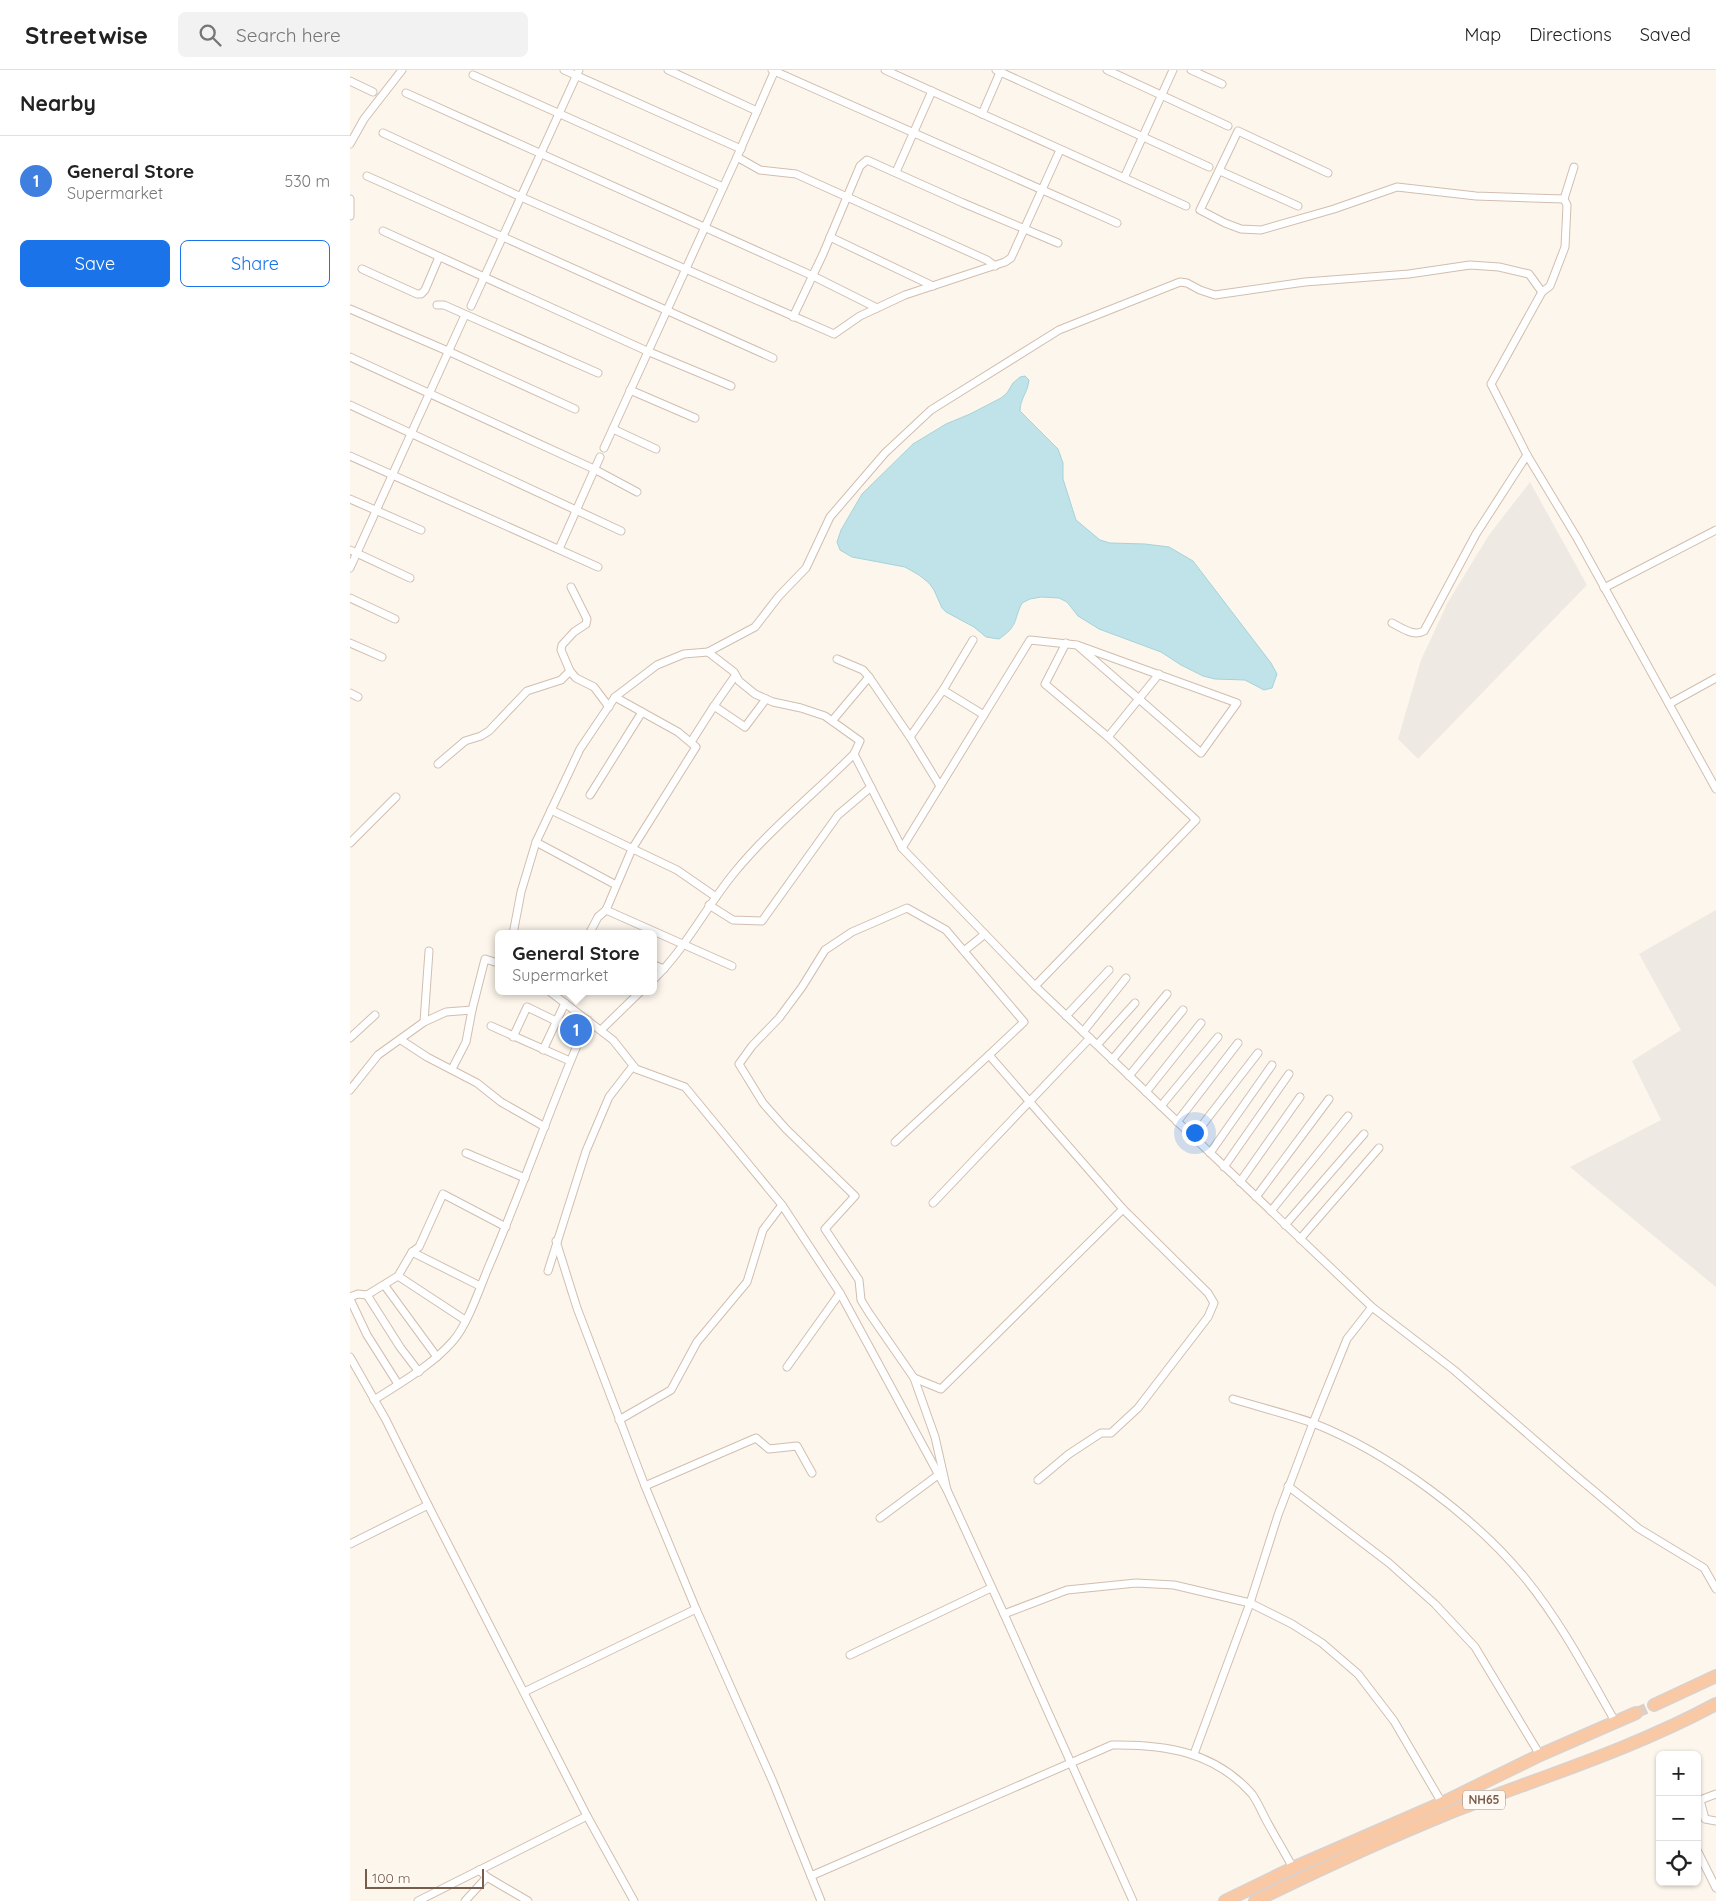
<!DOCTYPE html>
<meta charset="utf-8">
<style>
:root{--surface:#fff;--page:#f2f2f2;--text:#222;--muted:#767676;--line:#e0e0e0;--accent:#1a73e8}
body{margin:0;font-family:Quicksand,sans-serif;background:var(--page);color:var(--text)}
.controls{position:absolute;right:15px;bottom:15px;display:grid;overflow:hidden;border-radius:8px;box-shadow:0 1px 4px #0004}
.controls button{width:45px;height:45px;display:grid;place-items:center;padding:0;border:0;border-bottom:1px solid var(--line);background:var(--surface);color:var(--text);font:25px sans-serif}
.scale{position:absolute;left:15px;bottom:12px;width:119px;box-sizing:border-box;padding-left:5px;border:2px solid #7a5c4d;border-top:0;font-size:14px;line-height:18px;white-space:nowrap;color:#7a5c4d;-webkit-text-stroke:4px #fffaf3;paint-order:stroke}
.you{position:absolute;left:844px;top:1062px;width:18px;height:18px;margin:-12px;border:4px solid #fff;border-radius:50%;background:#1a73e8;box-shadow:0 0 0 8px #1a73e833}
.badge{display:grid;place-items:center;width:32px;height:32px;border-radius:50%;background:var(--accent);color:#fff;font-size:16px;font-weight:700}
.pin{position:absolute;translate:-50% -50%;border:2px solid #fff;box-shadow:0 1px 5px #0006}
.popup{position:absolute;left:145px;top:860px;width:162px;height:65px;box-sizing:border-box;display:grid;place-content:center;border-radius:8px;background:var(--surface);filter:drop-shadow(0 1px 4px #0005);font-size:16px;white-space:nowrap;color:var(--muted)}
.popup b{font-size:19px;color:var(--text)}
.popup::after{content:'';position:absolute;left:50%;top:100%;margin-left:-10px;border:10px solid transparent;border-top-color:var(--surface)}
.list{margin:0;padding:0;list-style:none}
h2{display:flex;justify-content:space-between;align-items:center;height:65px;margin:0;padding:0 20px;font-size:21px}
h2 small{font-size:16px;font-weight:400;color:var(--muted)}
.list li{display:grid;grid-template-columns:32px 1fr auto;gap:15px;align-items:center;box-sizing:border-box;height:90px;padding:0 20px;border-top:1px solid var(--line)}
.list b{display:block;font-size:19px;white-space:nowrap}
.list p{margin:0;font-size:16px;white-space:nowrap;color:var(--muted)}
.list em{font-size:16px;font-style:normal;color:var(--muted)}
.actions{display:flex;gap:10px;padding:15px 20px}
.actions a{flex:1;padding:11px 0;border:1px solid var(--accent);border-radius:8px;text-align:center;font-size:18px;color:var(--accent)}
.actions .main{background:var(--accent);color:#fff}
.icon{flex:none;width:28px;height:28px;fill:none;stroke:currentColor;stroke-width:2;stroke-linecap:round;stroke-linejoin:round}
.map{position:relative;flex:none;width:1366px;height:1831px;overflow:hidden}
header{display:flex;align-items:center;gap:30px;box-sizing:border-box;height:70px;padding:0 25px;background:var(--surface);border-bottom:1px solid var(--line)}
header strong{font-size:24px}
nav{display:flex;gap:28px;margin-inline-start:auto;font-size:18px}
.search{width:350px;height:45px;background:var(--page);display:flex;align-items:center;gap:12px;box-sizing:border-box;padding:0 18px;border-radius:8px;color:var(--muted);font-size:19px}
main{display:flex}
aside{flex:1;background:var(--surface)}
.map>svg:first-child{display:block}
.industrial{fill:#efe9e4}
.water{fill:#bfe3e8;stroke:#a5d3da}
.lines{fill:none;stroke-linecap:round;stroke-linejoin:round}
.trunk-tunnel{stroke:#dcd0c4;stroke-width:11;stroke-dasharray:11 5.5;stroke-linecap:butt}
.minor-casing{stroke:#d1beb0;stroke-width:9}
.trunk-casing{stroke:#dad1cd;stroke-width:14}
.minor{stroke:#fff;stroke-width:7}
.trunk{stroke:#f9c8a4;stroke-width:11}
.labels{text-anchor:middle;stroke-width:4.5;stroke-linejoin:round;paint-order:stroke}
.shield{fill:#fffaf3;stroke:#a28b7f;stroke-width:1}
.shield-label{font-size:12px;font-weight:bold;fill:#7a5c4d}
</style>
<header>
<strong>Streetwise</strong>
<div class="search"><svg class="icon" aria-label="search" viewBox="0 0 24 24"><circle cx="10" cy="10" r="6"/><path d="M15 15l6 6"/></svg>Search here</div>
<nav><a>Map</a><a>Directions</a><a>Saved</a></nav>
</header>
<main>
<aside>
<h2>Nearby<small></small></h2>
<ul class="list">
<li><span class="badge" style="background:#3f7fe0">1</span><div><b>General Store</b><p>Supermarket</p></div><em>530 m</em></li>
</ul>
<div class="actions"><a class="main">Save</a><a>Share</a></div>
</aside>
<div class="map">
<svg width="1366" height="1831" viewBox="0 0 1366 1831">
<rect width="100%" height="100%" fill="#fdf6ec"/>
<g class="industrial">
<polygon points="1180,412 1237,515 1068,689 1048,669 1071,590 1098,532 1139,465"/>
<polygon points="1366,840 1366,1217 1220,1097 1311,1050 1282,991 1331,960 1289,884"/>
</g>
<path class="water" d="M675,306L679,310C678,322 670,329 670,341L708,379L713,393V409L726,450L750,470L760,473L795,474L819,477L843,491L921,593L927,604L922,618L914,620L895,610L865,609L853,606L831,595L811,582L749,559L728,546L717,532L709,528L691,527L680,529L672,533C663,551 669,555 649,569L636,567L624,557L596,542L592,538L584,520L579,513L569,505L555,497L502,487L490,480L487,472L491,460L512,424L563,374L596,354L620,344L651,328L657,323L663,313L670,307Z"/>
<g class="lines">
<polyline class="trunk-tunnel" points="1286,1643 1304,1635"/>
<defs>
<g id="minor">
<polyline points="214,0 391,79"/>
<polyline points="318,0 407,41"/>
<polyline points="422,0 767,153"/>
<polyline points="535,0 836,136"/>
<polyline points="646,0 859,97"/>
<polyline points="757,0 878,56"/>
<polyline points="841,0 872,14"/>
<polyline points="123,5 373,117"/>
<polyline points="0,11 23,22"/>
<polyline points="56,23 463,206 527,238"/>
<polyline points="632,44 651,0"/>
<polyline points="33,63 171,127 484,264 510,246 555,225 655,192 661,188 710,80"/>
<polyline points="0,74 14,49 52,0"/>
<polyline points="387,87 410,100 446,104 637,190 645,196"/>
<polyline points="870,101 948,136"/>
<polyline points="546,102 582,21"/>
<polyline points="978,103 888,61 850,140 875,153 891,159 911,160 984,139 1047,117 1126,126 1214,129 1217,135 1215,177 1200,216 1192,222 1141,314 1177,385 1227,468 1366,719"/>
<polyline points="17,106 423,288"/>
<polyline points="774,108 823,0"/>
<polyline points="0,129 0,146"/>
<polyline points="1214,129 1224,97"/>
<polyline points="33,161 297,281 381,316"/>
<polyline points="480,167 583,216"/>
<polyline points="12,199 67,224 71,224 75,220 89,187"/>
<polyline points="87,235 94,235 248,303"/>
<polyline points="121,236 229,0"/>
<polyline points="0,239 100,282 225,339"/>
<polyline points="443,247 473,184 510,96 517,90 613,133 708,173"/>
<polyline points="0,287 244,399 287,422"/>
<polyline points="280,320 345,348"/>
<polyline points="0,335 271,461"/>
<polyline points="263,359 306,379"/>
<polyline points="254,378 387,87 425,0"/>
<polyline points="0,386 248,497"/>
<polyline points="0,429 71,460"/>
<polyline points="209,479 250,387"/>
<polyline points="0,480 60,508"/>
<polyline points="0,498 115,245"/>
<polyline points="221,517 237,549 236,554 224,562 212,575 211,580 220,601 226,608 244,617 259,637"/>
<polyline points="1254,518 1366,460"/>
<polyline points="0,528 45,549"/>
<path d="M1042,553C1052,558 1064,567 1074,561L1126,464L1177,385"/>
<polyline points="0,573 32,587"/>
<polyline points="358,582 384,602 389,611 405,624 423,632 451,638 475,646 510,671 504,684 552,778 685,916 1022,1237 1104,1300 1225,1405 1288,1458 1354,1498 1366,1519"/>
<polyline points="487,589 513,600 519,607"/>
<polyline points="593,620 634,645"/>
<polyline points="0,623 8,627"/>
<polyline points="1319,634 1366,608"/>
<polyline points="364,636 395,657 416,629"/>
<polyline points="482,651 519,607 560,667 590,716"/>
<polyline points="560,667 593,620 623,570"/>
<polyline points="758,667 809,604"/>
<polyline points="341,672 364,636 385,606"/>
<polyline points="88,694 115,671 131,666 139,661 177,621 211,610 220,601"/>
<polyline points="240,725 292,642"/>
<polyline points="201,740 327,800 366,827"/>
<polyline points="186,772 266,815"/>
<polyline points="0,773 46,727"/>
<polyline points="552,778 680,570 727,575 887,633 851,683 727,575"/>
<polyline points="359,835 383,850 412,851 488,745 521,717"/>
<polyline points="256,840 382,896"/>
<polyline points="163,864 171,822 186,772 230,679 265,627 307,595 334,584 358,582 405,557 429,526 456,498 480,447 535,383 581,340 709,260 830,212 837,213 850,220 865,225 955,212 1059,204 1120,195 1149,197 1179,204 1192,222"/>
<polyline points="239,864 248,847 256,840 282,779 346,677 328,662 265,627"/>
<polyline points="614,881 635,864"/>
<polyline points="304,895 314,899"/>
<path d="M304,909C336,878 356,837 384,803C420,759 464,724 504,684"/>
<polyline points="685,916 846,750 758,667 695,614 716,573"/>
<polyline points="199,921 263,970 286,999 335,1017 432,1135 490,1223 597,1420 654,1544 783,1831"/>
<polyline points="716,946 759,900"/>
<polyline points="74,952 79,881"/>
<polyline points="141,956 220,991"/>
<polyline points="251,960 291,921"/>
<polyline points="733,962 776,908"/>
<polyline points="163,967 177,937 206,951"/>
<polyline points="0,968 25,945"/>
<polyline points="51,970 77,987 127,1013 151,1032 195,1057"/>
<polyline points="747,975 785,933"/>
<polyline points="193,980 215,933"/>
<polyline points="762,990 817,924"/>
<polyline points="102,999 116,972 122,940"/>
<polyline points="779,1006 833,940"/>
<polyline points="0,1020 28,985 74,952 96,942 122,940 135,889 148,893"/>
<polyline points="796,1022 851,953"/>
<polyline points="811,1036 868,967"/>
<polyline points="827,1052 888,973"/>
<polyline points="843,1067 908,983"/>
<polyline points="545,1072 639,985"/>
<polyline points="116,1083 175,1108"/>
<polyline points="860,1083 922,995"/>
<polyline points="874,1097 939,1004"/>
<polyline points="890,1112 950,1027"/>
<polyline points="906,1127 979,1029"/>
<polyline points="583,1133 740,968"/>
<polyline points="921,1141 998,1046"/>
<polyline points="935,1155 1014,1064"/>
<polyline points="950,1169 1029,1078"/>
<polyline points="206,1171 227,1238 295,1416 346,1539 423,1712 471,1831"/>
<polyline points="62,1182 130,1216"/>
<polyline points="198,1201 236,1081 259,1027 283,996"/>
<polyline points="48,1206 115,1250"/>
<polyline points="35,1216 87,1287"/>
<polyline points="17,1225 50,1277 69,1302"/>
<polyline points="0,1227 8,1224 17,1225 48,1206 62,1182 69,1177 93,1124 156,1157"/>
<polyline points="0,1229 17,1265 48,1314"/>
<polyline points="0,1287 36,1350 78,1435 237,1746 284,1831"/>
<polyline points="437,1297 490,1223"/>
<polyline points="564,1308 591,1319 773,1139"/>
<path d="M883,1329C909,1337 937,1344 963,1353C1039,1383 1124,1446 1175,1508C1211,1552 1238,1604 1266,1653"/>
<path d="M24,1330C52,1312 81,1296 103,1271C118,1254 130,1217 139,1196C174,1115 202,1031 238,950"/>
<polyline points="269,1350 321,1320 347,1272 397,1212 413,1160 432,1135"/>
<polyline points="295,1416 406,1368 419,1379 447,1376 462,1403"/>
<polyline points="938,1416 1039,1493 1085,1534 1125,1577 1190,1685"/>
<polyline points="597,1420 585,1367 564,1308 519,1243 511,1230 509,1210 475,1159 505,1126 436,1059 413,1033 389,994 402,976 429,948 452,917 475,880 502,862 557,838 596,860 674,952 639,985 773,1139 858,1223 864,1233 858,1247 788,1338 761,1363 751,1363 719,1384 688,1410"/>
<polyline points="530,1448 588,1405"/>
<polyline points="0,1474 78,1435"/>
<polyline points="654,1544 717,1520 786,1513 824,1515 900,1533 942,1554 972,1573 1008,1604 1044,1651 1092,1733"/>
<polyline points="500,1585 641,1518"/>
<polyline points="174,1622 346,1539"/>
<polyline points="844,1684 900,1533 928,1445 963,1353 997,1269 1022,1237"/>
<polyline points="1350,1730 1366,1724"/>
<polyline points="1347,1737 1350,1730 1355,1749 1366,1751"/>
<polyline points="1347,1780 1366,1818"/>
<path d="M461,1806L762,1675C815,1674 865,1682 902,1724C907,1731 911,1740 915,1748C924,1765 934,1781 943,1798"/>
<polyline points="137,1807 178,1831"/>
<polyline points="68,1831 237,1746"/>
<polyline points="115,1831 137,1807 129,1800"/>
</g>
<g id="trunk">
<polyline points="1304,1635 1366,1606"/>
<polyline points="875,1831 945,1797 1092,1733 1190,1685 1286,1643"/>
<path d="M905,1831C968,1800 1033,1770 1099,1743C1188,1708 1281,1680 1366,1634"/>
</g>
</defs>
<use href="#minor" class="minor-casing"/>
<use href="#trunk" class="trunk-casing"/>
<use href="#minor" class="minor"/>
<use href="#trunk" class="trunk"/>
</g>
<g class="labels">
<rect class="shield" x="1113" y="1720.5" width="42" height="19" rx="4"/>
<g class="shield-label">
<text x="1134" y="1734">NH65</text>
</g>
</g>
</svg>
<div class="controls">
<button>+</button>
<button>−</button>
<button><svg class="icon" aria-label="locate" viewBox="0 0 24 24"><circle cx="12" cy="12" r="6"/><path d="M12 2v4M12 18v4M2 12h4M18 12h4"/></svg></button>
</div>
<div class="scale">100 m</div>
<div class="you"></div>
<div class="pin badge" style="left:226px;top:960px;background:#3f7fe0">1</div>
<div class="popup"><b>General Store</b>Supermarket</div>
</div>
</main>
